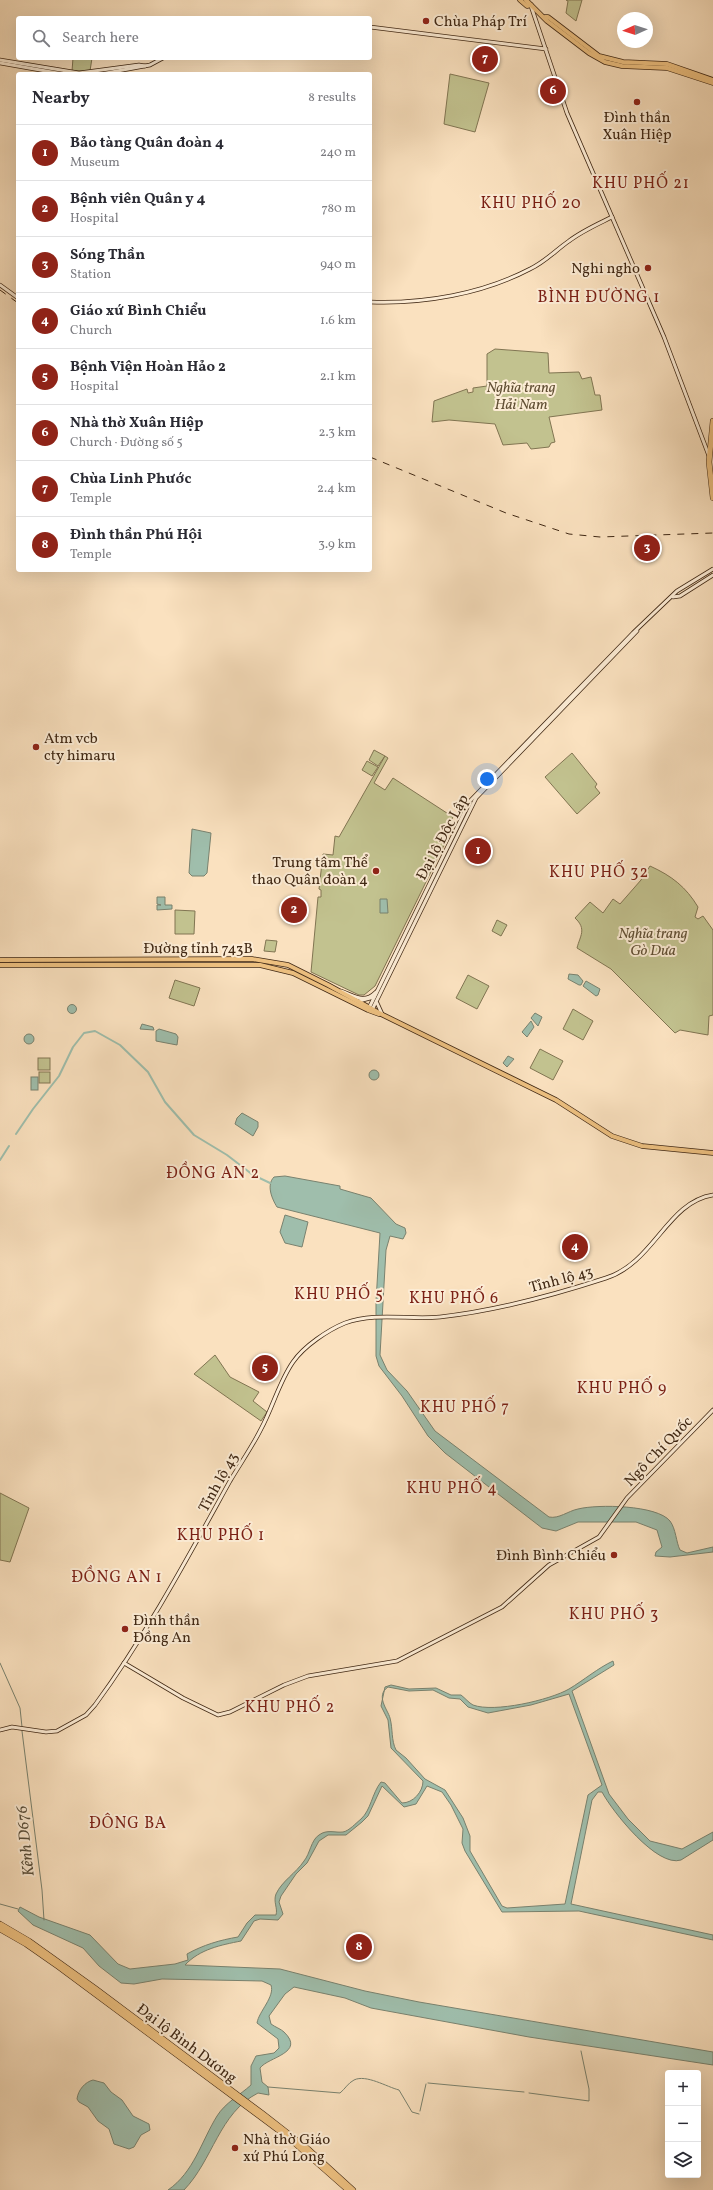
<!DOCTYPE html>
<meta charset="utf-8">
<style>
:root{--surface:#fff;--page:#f7f7f7;--text:#2b2b33;--muted:#7c7c81;--line:#e1e1e2;--accent:#8f2418}
body{margin:0;font-family:Vollkorn,serif;background:var(--page);color:var(--text)}
.controls{position:absolute;right:12px;bottom:12px;display:grid;overflow:hidden;border-radius:4px;box-shadow:0 4px 16px #0002}
.controls button{width:36px;height:36px;display:grid;place-items:center;padding:0;border:0;border-bottom:1px solid var(--line);background:var(--surface);color:var(--text);font:20px sans-serif}
.compass{position:absolute;left:617px;top:12px;width:36px;height:36px;border-radius:50%;background:var(--surface);box-shadow:0 4px 16px #0002;rotate:267deg}
.you{position:absolute;left:487px;top:779px;width:14px;height:14px;margin:-10px;border:3px solid #fff;border-radius:50%;background:#1a73e8;box-shadow:0 0 0 6px #1a73e833}
.badge{display:grid;place-items:center;width:26px;height:26px;border-radius:50%;background:var(--accent);color:#fff;font-size:13px;font-weight:700}
.pin{position:absolute;translate:-50% -50%;border:2px solid #fff;box-shadow:0 1px 4px #0006}
.list{margin:0;padding:0;list-style:none}
h2{display:flex;justify-content:space-between;align-items:center;height:52px;margin:0;padding:0 16px;font-size:17px}
h2 small{font-size:13px;font-weight:400;color:var(--muted)}
.list li{display:grid;grid-template-columns:26px 1fr auto;gap:12px;align-items:center;box-sizing:border-box;height:56px;padding:0 16px;border-top:1px solid var(--line)}
.list b{display:block;font-size:15px;white-space:nowrap}
.list p{margin:0;font-size:13px;white-space:nowrap;color:var(--muted)}
.list em{font-size:13px;font-style:normal;color:var(--muted)}
.icon{flex:none;width:22px;height:22px;fill:none;stroke:currentColor;stroke-width:2;stroke-linecap:round;stroke-linejoin:round}
.map{position:relative;flex:none;width:713px;height:2190px;overflow:hidden}
.search{position:absolute;background:var(--surface);box-shadow:0 4px 16px #0002;left:16px;top:16px;width:356px;height:44px;display:flex;align-items:center;gap:10px;box-sizing:border-box;padding:0 14px;border-radius:4px;color:var(--muted);font-size:15px}
.panel{position:absolute;background:var(--surface);box-shadow:0 4px 16px #0002;left:16px;top:72px;width:356px;height:500px;border-radius:4px}
.map>svg:first-child{display:block}
.green{fill:#c2c28f;stroke:#817552}
.water{fill:#9fbeac;stroke:#79826f;fill-rule:evenodd}
.lines{fill:none;stroke-linecap:round;stroke-linejoin:round}
.stream{stroke:#79826f;stroke-width:1}
.canal{stroke:#9fbeac;stroke-width:2}
.secondary-casing{stroke:#402814;stroke-width:4.5}
.primary-casing{stroke:#402814;stroke-width:5.5}
.highway-casing{stroke:#402814;stroke-width:6}
.secondary{stroke:#fcecd5;stroke-width:3}
.primary{stroke:#edc080;stroke-width:4}
.highway{stroke:#edc080;stroke-width:5}
.rail{stroke:#402814;stroke-width:1;stroke-dasharray:7 7;stroke-linecap:butt}
.poi-dot{fill:#8f2418;stroke:#fcecd5;stroke-width:1.5}
.labels{text-anchor:middle;stroke-width:4;stroke-linejoin:round;paint-order:stroke}
.poi-label{font-size:15px;fill:#402814;stroke:#fcecd5;text-anchor:start}
.park-label{font-size:15px;font-style:italic;fill:#604e33;stroke:#fcecd5}
.street-label{font-size:15px;fill:#402814;stroke:#fcecd5}
.neighbourhood-label{font-size:16px;letter-spacing:1px;fill:#7a1f14;stroke:#fcecd5}
.water-label{font-size:16px;font-style:italic;fill:#584e3a;stroke:#fcecd5}
</style>
<div class="map">
<svg width="713" height="2190" viewBox="0 0 713 2190">
<rect width="100%" height="100%" fill="#fae1bf"/>
<filter id="stains"><feTurbulence type="fractalNoise" baseFrequency=".005" numOctaves="4"/><feColorMatrix values="0 0 0 0 .2 0 0 0 0 .09 0 0 0 0 .02 0 0 0 .5 -.17"/></filter>
<radialGradient id="worn" r=".72"><stop offset=".6" stop-color="#630" stop-opacity="0"/><stop offset="1" stop-color="#630" stop-opacity=".3"/></radialGradient>
<g class="green">
<polygon points="566,0 582,0 576,21 566,13 568,1"/>
<polygon points="73,58 92,58 90,71 72,71"/>
<polygon points="450,74 489,83 475,132 444,124"/>
<polygon points="495,349 548,353 549,373 579,372 582,379 591,377 595,395 600,395 602,410 549,417 555,442 551,443 549,447 531,449 527,443 503,445 495,424 449,420 432,422 434,401 467,389 468,393 473,392 473,388 487,386 487,354"/>
<polygon points="374,750 385,756 378,766 369,760"/>
<polygon points="572,753 597,784 595,787 600,793 577,814 545,777"/>
<polygon points="385,756 388,758 374,783 385,790 393,778 453,817 444,834 448,837 375,986 364,995 359,995 311,972 318,897 321,897 321,890 319,889 323,854 333,855 335,836 339,837"/>
<polygon points="367,761 378,767 372,776 362,770"/>
<path d="M650,866C672,876 686,887 698,907L695,917L698,919L703,916L713,930V1015L709,1016L708,1035L680,1030L675,1033L611,969L577,948C580,936 587,929 575,918L590,902L603,913L613,899L620,904L641,880Z"/>
<polygon points="175,910 195,911 194,934 175,934"/>
<polygon points="497,920 507,925 501,936 492,931"/>
<polygon points="266,940 277,941 275,952 264,951"/>
<polygon points="468,975 489,986 477,1009 456,998"/>
<polygon points="175,980 200,988 194,1006 169,998"/>
<polygon points="573,1009 593,1021 583,1040 563,1029"/>
<polygon points="540,1049 563,1061 553,1080 530,1068"/>
<rect x="38" y="1058" width="12" height="12"/>
<rect x="39" y="1072" width="11" height="11"/>
<polygon points="215,1355 230,1377 259,1392 253,1401 267,1412 261,1421 194,1374"/>
<polygon points="0,1493 29,1508 10,1562 0,1560"/>
</g>
<g class="water">
<polygon points="192,829 211,833 207,873 204,876 192,876 189,873"/>
<polygon points="157,897 165,897 165,905 172,905 172,909 157,910 157,905 161,905 157,904"/>
<polygon points="380,899 387,899 388,913 380,913"/>
<rect x="160" y="945" width="13" height="5"/>
<polygon points="569,974 578,975 583,981 581,985 579,985 568,979"/>
<polygon points="586,981 600,989 598,995 596,996 583,986"/>
<circle cx="72" cy="1009" r="4.5"/>
<polygon points="535,1013 542,1017 538,1026 531,1018"/>
<polygon points="531,1021 534,1027 527,1037 522,1032"/>
<polygon points="142,1024 153,1027 154,1030 140,1029"/>
<polygon points="159,1029 176,1034 178,1037 177,1045 156,1041 156,1031"/>
<circle cx="29" cy="1039" r="5"/>
<polygon points="508,1056 514,1059 507,1067 503,1063"/>
<circle cx="374" cy="1075" r="5"/>
<rect x="31" y="1077" width="7" height="13"/>
<polygon points="242,1113 258,1122 258,1127 253,1136 235,1124 237,1118"/>
<path d="M285,1176L340,1186V1189L371,1198L396,1224L405,1228L406,1233L403,1239L390,1236L386,1250L380,1355L387,1370L407,1391L435,1431L549,1517C559,1519 568,1511 578,1509C598,1504 657,1505 670,1521C676,1529 676,1542 680,1550L687,1553L713,1547V1552L670,1557L655,1556L656,1552L662,1547L657,1530L636,1522H578L556,1531L542,1528L445,1453L428,1436L402,1396L379,1366L376,1356V1302L380,1233L277,1207C272,1199 266,1185 274,1177Z"/>
<polygon points="285,1215 308,1222 302,1247 285,1243 280,1232"/>
<path d="M613,1661L614,1665L572,1691L609,1794L628,1819L650,1841L682,1849L713,1832V1840L681,1860C657,1868 612,1811 602,1792H598L592,1800L571,1904L713,1935V1940L579,1911L502,1912L465,1851L462,1843L463,1829L451,1805L442,1792L427,1786L416,1804L404,1807L382,1786L368,1816L362,1822L346,1835H328L319,1841L307,1863L296,1874L281,1896L279,1902L283,1914L278,1920L260,1919L254,1921L241,1941C221,1945 200,1949 185,1965L280,1969L365,1991L419,2002L713,2052V2065L529,2037L371,2008L345,1998L294,1987L285,1994L269,2016L271,2024C275,2027 281,2029 284,2032C306,2053 268,2057 260,2068L262,2082L268,2087L269,2095L258,2093C219,2113 213,2160 184,2190H168C194,2172 201,2142 217,2116C225,2103 240,2095 251,2085V2066L256,2056L274,2053L279,2048L278,2039L257,2023C259,2011 275,1997 271,1985L262,1981L162,1979L134,1984L121,1983L99,1966L83,1948L33,1925L18,1911L20,1907L39,1917L90,1935L118,1964L130,1969L175,1964L188,1960L187,1954C203,1945 220,1940 238,1937L247,1923L255,1915H276C278,1908 273,1902 276,1894C282,1881 296,1873 304,1861C310,1854 311,1840 319,1835C327,1829 335,1833 343,1832C349,1831 356,1823 361,1819C371,1810 372,1793 381,1782L385,1783L402,1803C413,1803 423,1792 423,1781L391,1748L388,1720L381,1706L385,1687L391,1685L409,1689L436,1688L451,1695H461C465,1698 469,1703 473,1705C494,1713 550,1700 569,1689C584,1680 598,1668 613,1661ZM388,1687L409,1691L433,1690L449,1698L460,1699L468,1707L488,1713L531,1705L569,1694L602,1785L588,1795L565,1904L507,1908L502,1906L470,1851V1836L463,1818L445,1790L425,1779L406,1758L396,1750C391,1740 393,1729 390,1718C388,1710 375,1696 388,1687Z"/>
<path d="M93,2080L104,2083L111,2092L122,2100L133,2116L149,2124L150,2130L141,2135L134,2147L129,2149L114,2144L109,2129L98,2121L88,2107L79,2102L77,2099C78,2090 85,2082 93,2080Z"/>
</g>
<g class="lines">
<g class="stream">
<polyline points="0,1663 20,1708 22,1727"/>
<polyline points="22,1731 42,1890 44,1920"/>
<polyline points="0,1904 18,1909"/>
<polyline points="428,2083 524,2092"/>
<path d="M268,2087L340,2093C345,2089 348,2083 354,2080C366,2074 387,2087 399,2090L412,2112L419,2114"/>
<polyline points="529,2093 589,2101 589,2089 581,2051"/>
<polyline points="420,2111 426,2084"/>
</g>
<g class="canal">
<polyline points="16,1134 33,1109 59,1076 73,1047 84,1033 95,1031 120,1045 148,1072 165,1102 194,1135 227,1155 253,1175 270,1183"/>
<polyline points="0,1160 9,1146"/>
</g>
<defs>
<g id="secondary">
<polyline points="531,6 567,113 664,337 709,456"/>
<polyline points="370,27 546,49"/>
<polyline points="0,60 79,73 139,65 145,66"/>
<polyline points="0,63 63,74"/>
<polyline points="101,74 150,65 163,58"/>
<polyline points="0,285 18,298"/>
<path d="M370,302C424,304 482,294 530,269C545,262 556,250 569,241C582,231 598,224 612,217"/>
<polyline points="673,597 680,596 713,575"/>
<path d="M341,991C355,996 364,1004 376,992"/>
<polyline points="359,1001 374,997"/>
<polyline points="377,1003 382,1014"/>
<polyline points="369,1008 470,801 633,633 677,591 713,569"/>
<polyline points="372,1010 476,798 637,631"/>
<polyline points="124,1663 183,1698 218,1715 230,1712 284,1685 308,1676 397,1661 502,1607 549,1565 599,1537 627,1498 713,1410"/>
<path d="M0,1730L12,1727L46,1732L57,1731L86,1715L95,1705C147,1634 188,1557 230,1481C240,1464 252,1447 261,1429C273,1407 279,1382 293,1362C304,1346 328,1330 345,1323C375,1312 409,1320 440,1317C494,1311 554,1295 606,1278C654,1263 667,1202 713,1195"/>
</g>
<g id="primary">
<polyline points="520,0 527,6 531,5"/>
<polyline points="526,0 547,21 589,53 605,62 622,66 667,68 713,83"/>
<polyline points="545,17 548,17 599,56 623,62 667,64 713,80"/>
<polyline points="0,960 252,959 288,965 328,985 383,1015 556,1100 612,1136 642,1146 713,1153"/>
<polyline points="0,965 260,965 293,973 368,1010 379,1014"/>
</g>
<g id="highway">
<polyline points="713,421 709,462 713,498"/>
<polyline points="0,1924 29,1941 96,1989 263,2114 308,2149 353,2190"/>
<polyline points="0,1929 26,1944 59,1967 289,2138 348,2190"/>
</g>
</defs>
<use href="#secondary" class="secondary-casing"/>
<use href="#primary" class="primary-casing"/>
<use href="#highway" class="highway-casing"/>
<use href="#secondary" class="secondary"/>
<use href="#primary" class="primary"/>
<use href="#highway" class="highway"/>
<g class="rail">
<polyline points="0,290 18,303"/>
<polyline points="370,457 506,513 569,534 600,537 713,533"/>
</g>
</g>
<g class="poi-dot">
<circle cx="426" cy="21" r="4"/>
<circle cx="637" cy="102" r="4"/>
<circle cx="648" cy="268" r="4"/>
<circle cx="36" cy="747" r="4"/>
<circle cx="376" cy="871" r="4"/>
<circle cx="614" cy="1555" r="4"/>
<circle cx="125" cy="1629" r="4"/>
<circle cx="235" cy="2148" r="4"/>
</g>
<g class="labels">
<g class="poi-label">
<text x="434" y="26">Chùa Pháp Trí</text>
<text x="637" y="122" text-anchor="middle">Đình thần<tspan x="637" dy="17">Xuân Hiệp</tspan></text>
<text x="640" y="273" text-anchor="end">Nghi ngho</text>
<text x="44" y="743">Atm vcb<tspan x="44" dy="17">cty himaru</tspan></text>
<text x="368" y="867" text-anchor="end">Trung tâm Thể<tspan x="368" dy="17">thao Quân đoàn 4</tspan></text>
<text x="606" y="1560" text-anchor="end">Đình Bình Chiểu</text>
<text x="133" y="1625">Đình thần<tspan x="133" dy="17">Đồng An</tspan></text>
<text x="243" y="2144">Nhà thờ Giáo<tspan x="243" dy="17">xứ Phú Long</tspan></text>
</g>
<g class="park-label">
<text x="521" y="392">Nghĩa trang<tspan x="521" dy="17">Hải Nam</tspan></text>
<text x="653" y="938">Nghĩa trang<tspan x="653" dy="17">Gò Dưa</tspan></text>
</g>
<g class="street-label">
<text transform="translate(442 837) rotate(-62)" y="5">Đại lộ Độc Lập</text>
<text x="198" y="953">Đường tỉnh 743B</text>
<text transform="translate(561 1279) rotate(-15)" y="5">Tỉnh lộ 43</text>
<text transform="translate(658 1451) rotate(-46)" y="5">Ngô Chí Quốc</text>
<text transform="translate(218 1482) rotate(-61)" y="5">Tỉnh lộ 43</text>
<text transform="translate(187 2043) rotate(37)" y="5">Đại lộ Bình Dương</text>
</g>
<g class="neighbourhood-label">
<text x="641" y="188">KHU PHỐ 21</text>
<text x="531" y="208">KHU PHỐ 20</text>
<text x="599" y="302">BÌNH ĐƯỜNG 1</text>
<text x="599" y="877">KHU PHỐ 32</text>
<text x="213" y="1178">ĐỒNG AN 2</text>
<text x="339" y="1299">KHU PHỐ 5</text>
<text x="454" y="1303">KHU PHỐ 6</text>
<text x="622" y="1393">KHU PHỐ 9</text>
<text x="465" y="1412">KHU PHỐ 7</text>
<text x="452" y="1493">KHU PHỐ 4</text>
<text x="221" y="1540">KHU PHỐ 1</text>
<text x="117" y="1582">ĐỒNG AN 1</text>
<text x="614" y="1619">KHU PHỐ 3</text>
<text x="290" y="1712">KHU PHỐ 2</text>
<text x="128" y="1828">ĐÔNG BA</text>
</g>
<g class="water-label">
<text transform="translate(24 1841) rotate(-96)" y="6">Kênh D676</text>
</g>
</g>
<rect width="100%" height="100%" filter="url(#stains)"/>
<rect width="100%" height="100%" fill="url(#worn)"/>
</svg>
<div class="controls">
<button>+</button>
<button>−</button>
<button><svg class="icon" aria-label="layers" viewBox="0 0 24 24"><path d="M12 4l9 5-9 5-9-5zM3 14l9 5 9-5"/></svg></button>
</div>
<svg class="compass" viewBox="-18 -18 36 36"><path d="M0-13l5 13h-10z" fill="#e53935"/><path d="M0 13l5-13h-10z" fill="#7c7c81"/></svg>
<div class="you"></div>
<div class="pin badge" style="left:478px;top:851px">1</div>
<div class="pin badge" style="left:294px;top:910px">2</div>
<div class="pin badge" style="left:647px;top:548px">3</div>
<div class="pin badge" style="left:575px;top:1247px">4</div>
<div class="pin badge" style="left:265px;top:1368px">5</div>
<div class="pin badge" style="left:553px;top:91px">6</div>
<div class="pin badge" style="left:485px;top:59px">7</div>
<div class="pin badge" style="left:359px;top:1947px">8</div>
<div class="search"><svg class="icon" aria-label="search" viewBox="0 0 24 24"><circle cx="10" cy="10" r="6"/><path d="M15 15l6 6"/></svg>Search here</div>
<section class="panel">
<h2>Nearby<small>8 results</small></h2>
<ul class="list">
<li><span class="badge">1</span><div><b>Bảo tàng Quân đoàn 4</b><p>Museum</p></div><em>240 m</em></li>
<li><span class="badge">2</span><div><b>Bệnh viên Quân y 4</b><p>Hospital</p></div><em>780 m</em></li>
<li><span class="badge">3</span><div><b>Sóng Thần</b><p>Station</p></div><em>940 m</em></li>
<li><span class="badge">4</span><div><b>Giáo xứ Bình Chiểu</b><p>Church</p></div><em>1.6 km</em></li>
<li><span class="badge">5</span><div><b>Bệnh Viện Hoàn Hảo 2</b><p>Hospital</p></div><em>2.1 km</em></li>
<li><span class="badge">6</span><div><b>Nhà thờ Xuân Hiệp</b><p>Church · Đường số 5</p></div><em>2.3 km</em></li>
<li><span class="badge">7</span><div><b>Chùa Linh Phước</b><p>Temple</p></div><em>2.4 km</em></li>
<li><span class="badge">8</span><div><b>Đình thần Phú Hội</b><p>Temple</p></div><em>3.9 km</em></li>
</ul>
</section>
</div>
